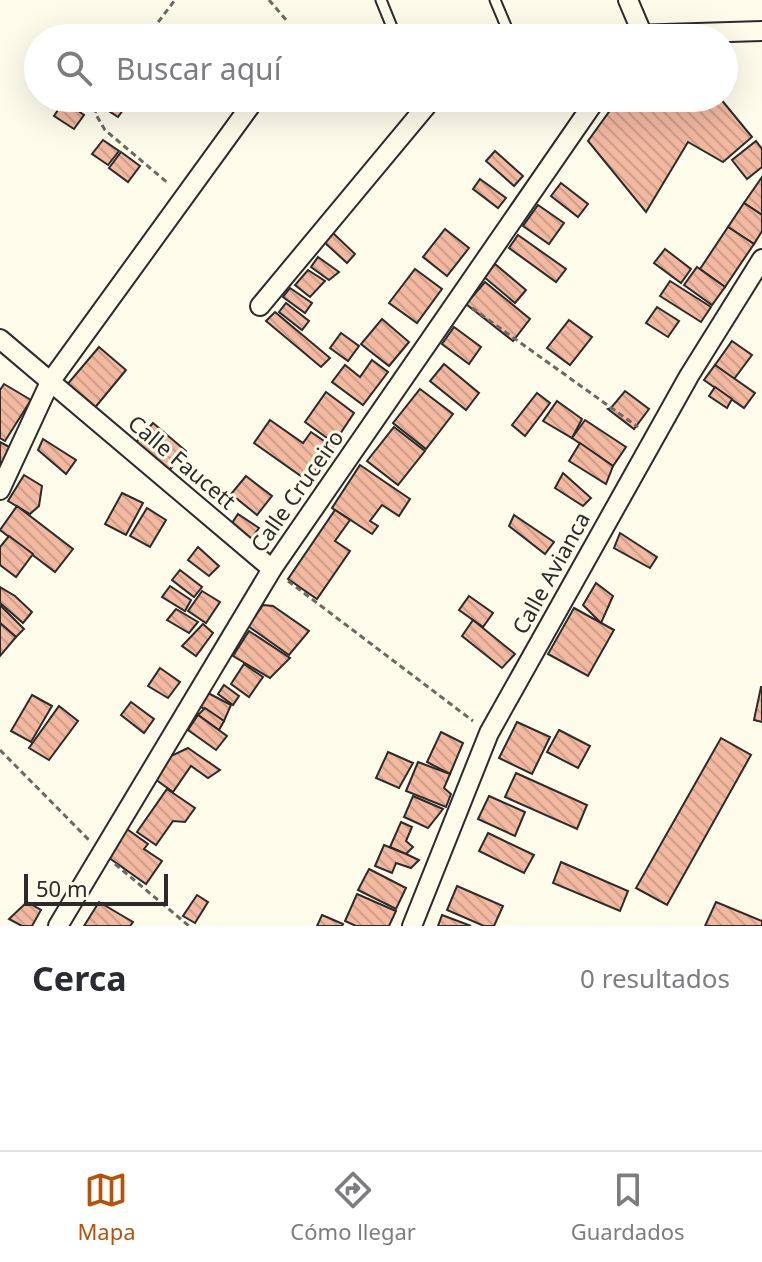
<!DOCTYPE html>
<html lang="es">
<meta charset="utf-8">
<style>
:root{--surface:#fff;--page:#f2f2f3;--text:#2b2b33;--muted:#7c7c81;--line:#e1e1e2;--accent:#b45309}
body{margin:0;font-family:"Noto Sans",sans-serif;background:var(--page);color:var(--text)}
.scale{position:absolute;left:24px;bottom:20px;width:144px;box-sizing:border-box;padding-left:8px;border:4px solid #2b2b2b;border-top:0;font-size:22px;line-height:28px;white-space:nowrap;color:#2b2b2b;-webkit-text-stroke:6px #fdfbea;paint-order:stroke}
.list{margin:0;padding:0;list-style:none}
h2{display:flex;justify-content:space-between;align-items:center;height:104px;margin:0;padding:0 32px;font-size:34px}
h2 small{font-size:26px;font-weight:400;color:var(--muted)}
.icon{flex:none;width:44px;height:44px;fill:none;stroke:currentColor;stroke-width:2;stroke-linecap:round;stroke-linejoin:round}
.map{position:relative;flex:none;width:762px;height:926px;overflow:hidden}
.search{position:absolute;background:var(--surface);box-shadow:0 8px 32px #0002;left:24px;right:24px;top:24px;height:88px;display:flex;align-items:center;gap:20px;box-sizing:border-box;padding:0 28px;border-radius:44px;color:var(--muted);font-size:30px}
.sheet{height:224px;background:var(--surface)}
nav{display:flex;justify-content:space-around;align-items:center;box-sizing:border-box;height:112px;border-top:2px solid var(--line);background:var(--surface);font-size:22px;color:var(--muted)}
nav a{display:grid;justify-items:center;gap:4px}
nav .on{color:var(--accent)}
.map>svg:first-child{display:block}
.building{fill:url(#building-back-hatch);stroke:#2b2b2b;stroke-width:2}
.lines{fill:none;stroke-linecap:round;stroke-linejoin:round}
.service-casing{stroke:#2b2b2b;stroke-width:13}
.minor-casing{stroke:#2b2b2b;stroke-width:22}
.path{stroke:#6a6964;stroke-width:3;stroke-dasharray:6 4;stroke-linecap:butt}
.service{stroke:#fdfbea;stroke-width:9}
.minor{stroke:#fdfbea;stroke-width:18}
.labels{text-anchor:middle;stroke-width:6;stroke-linejoin:round;paint-order:stroke}
.street-label{font-size:22px;fill:#2b2b2b;stroke:#fdfbea}
</style>
<div class="map">
<svg width="762" height="926" viewBox="0 0 762 926">
<defs>
<pattern id="building-back-hatch" width="6" height="6" patternUnits="userSpaceOnUse" patternTransform="scale(2)"><rect width="6" height="6" fill="#f2b8a0"/><path d="M-1 5l2 2M0 0l6 6M5-1l2 2" fill="none" stroke="#d09e8a"/></pattern>
</defs>
<rect width="100%" height="100%" fill="#fdfbea"/>
<g class="building">
<polygon points="114,98 126,106 118,117 107,110"/>
<polygon points="117,98 140,98 134,108"/>
<polygon points="619,98 720,98 752,137 723,162 688,142 646,212 588,141"/>
<polygon points="64,101 84,115 74,129 54,116"/>
<polygon points="103,140 119,151 108,165 92,154"/>
<polygon points="756,141 762,149 762,167 747,179 732,160"/>
<polygon points="495,151 523,176 514,186 486,161"/>
<polygon points="121,152 140,166 128,182 109,168"/>
<polygon points="762,177 762,215 744,203"/>
<polygon points="480,179 506,198 498,208 473,189"/>
<polygon points="561,183 588,204 578,217 551,196"/>
<polygon points="744,203 762,215 762,231 754,244 728,227"/>
<polygon points="538,205 564,223 549,244 523,226"/>
<polygon points="728,227 754,244 725,287 700,269"/>
<polygon points="445,229 469,248 447,276 423,257"/>
<polygon points="333,233 355,254 347,263 324,242"/>
<polygon points="518,235 566,269 556,282 509,248"/>
<polygon points="665,249 691,269 681,283 654,263"/>
<polygon points="318,257 339,272 329,280 311,267"/>
<polygon points="495,264 526,290 515,303 484,277"/>
<polygon points="697,267 725,287 712,305 684,285"/>
<polygon points="415,269 442,289 417,323 389,303"/>
<polygon points="308,270 325,281 310,297 295,285"/>
<polygon points="670,281 711,307 701,322 660,296"/>
<polygon points="485,282 530,319 513,341 466,304"/>
<polygon points="290,288 312,303 305,313 283,297"/>
<polygon points="286,303 309,321 302,330 279,312"/>
<polygon points="657,307 679,321 668,337 646,323"/>
<polygon points="275,312 330,358 321,367 266,321"/>
<polygon points="382,319 409,342 389,366 361,344"/>
<polygon points="569,320 592,337 570,365 547,348"/>
<polygon points="454,327 481,347 469,364 442,344"/>
<polygon points="341,333 359,346 348,361 330,348"/>
<polygon points="732,341 752,355 734,379 715,365"/>
<polygon points="99,347 126,370 93,410 65,387"/>
<polygon points="372,360 388,372 363,405 332,382 345,365 360,377"/>
<polygon points="444,364 479,393 466,410 430,381"/>
<polygon points="715,365 755,393 744,408 704,380"/>
<polygon points="4,384 31,400 5,441 0,438 0,390"/>
<polygon points="715,387 732,399 727,408 709,396"/>
<polygon points="420,389 453,414 426,449 393,423"/>
<polygon points="625,391 649,409 634,429 608,409 611,408"/>
<polygon points="326,392 354,413 334,443 305,422"/>
<polygon points="537,393 550,403 525,436 512,425"/>
<polygon points="557,401 582,419 572,438 543,421"/>
<polygon points="270,420 303,443 311,432 333,447 308,481 254,443"/>
<polygon points="585,420 626,447 613,466 572,438"/>
<polygon points="153,423 186,451 165,475 132,447"/>
<polygon points="394,427 425,451 398,485 367,461"/>
<polygon points="43,439 76,460 66,474 38,450"/>
<polygon points="0,442 11,448 0,467"/>
<polygon points="580,443 613,466 606,484 569,461"/>
<polygon points="360,465 410,499 399,516 382,505 370,521 378,526 372,534 332,508"/>
<polygon points="563,473 591,498 583,506 555,488"/>
<polygon points="24,475 42,486 39,506 30,514 8,501"/>
<polygon points="246,476 272,496 257,515 231,494"/>
<polygon points="122,493 143,503 126,535 105,524"/>
<polygon points="17,506 73,549 55,572 0,530"/>
<polygon points="147,508 166,520 150,547 130,536"/>
<polygon points="335,510 350,520 335,541 350,551 317,599 288,579"/>
<polygon points="238,514 259,528 248,543 228,529"/>
<polygon points="514,515 554,542 545,554 509,526"/>
<polygon points="620,533 657,557 650,568 614,548"/>
<polygon points="9,536 33,554 16,577 0,565 0,547"/>
<polygon points="198,547 219,566 209,576 188,560"/>
<polygon points="180,570 202,587 194,597 172,580"/>
<polygon points="596,583 613,596 601,623 583,605"/>
<polygon points="170,586 191,600 185,611 162,597"/>
<polygon points="0,587 15,596 32,612 23,623 0,603"/>
<polygon points="202,591 220,602 206,623 188,611"/>
<polygon points="469,596 493,613 483,627 459,610"/>
<polygon points="0,605 24,629 16,637 0,623"/>
<polygon points="263,605 273,606 309,631 289,655 248,626"/>
<polygon points="574,608 614,630 588,676 548,654"/>
<polygon points="176,609 198,622 189,633 167,620"/>
<polygon points="473,620 515,654 502,668 462,636"/>
<polygon points="0,623 16,637 0,656"/>
<polygon points="203,624 213,633 196,656 182,646"/>
<polygon points="249,631 290,658 270,678 233,656"/>
<polygon points="244,664 263,677 249,697 231,684"/>
<polygon points="160,668 180,682 168,698 148,686"/>
<polygon points="224,685 239,696 233,705 218,694"/>
<polygon points="761,687 762,687 762,722 754,720"/>
<polygon points="208,693 231,705 224,721 198,705"/>
<polygon points="32,695 52,706 31,742 11,731"/>
<polygon points="131,702 154,719 144,733 121,715"/>
<polygon points="59,706 78,721 49,760 29,748"/>
<polygon points="205,708 224,721 219,730 198,715"/>
<polygon points="198,715 227,736 216,750 188,730"/>
<polygon points="517,722 550,737 532,774 499,758"/>
<polygon points="559,730 590,746 578,768 547,752"/>
<polygon points="441,732 463,743 450,774 427,762"/>
<polygon points="721,738 751,755 667,905 636,888"/>
<polygon points="188,748 220,770 208,778 191,766 173,792 155,779 171,756"/>
<polygon points="388,752 413,763 399,788 376,778"/>
<polygon points="418,762 450,774 444,788 451,794 446,807 406,791"/>
<polygon points="516,773 587,805 577,829 505,797"/>
<polygon points="167,789 195,808 185,822 173,821 156,845 137,832"/>
<polygon points="413,796 443,809 428,828 404,817"/>
<polygon points="489,796 525,812 515,836 478,819"/>
<polygon points="401,822 412,827 406,841 413,847 406,854 390,847"/>
<polygon points="124,827 148,844 144,849 162,861 146,884 105,855"/>
<polygon points="488,833 534,855 524,873 479,851"/>
<polygon points="384,845 406,854 419,860 411,868 396,863 392,873 375,866"/>
<polygon points="561,862 628,891 620,911 553,883"/>
<polygon points="369,869 406,888 396,909 358,890"/>
<polygon points="457,886 503,906 494,926 484,926 447,910"/>
<polygon points="357,894 396,911 389,926 356,926 345,921"/>
<polygon points="197,895 208,902 195,923 183,916"/>
<polygon points="27,902 41,910 32,926 22,926 9,919"/>
<polygon points="99,902 133,922 130,926 84,926"/>
<polygon points="716,902 762,921 762,926 705,926"/>
<polygon points="322,915 343,924 342,926 317,926"/>
<polygon points="442,915 471,926 438,926"/>
</g>
<g class="lines">
<defs>
<g id="service">
<polyline points="381,0 396,37"/>
<polyline points="495,0 511,38"/>
</g>
<g id="minor">
<polyline points="628,0 642,33 639,38"/>
<polyline points="299,38 300,36 437,38"/>
<polyline points="535,38 762,31"/>
<polyline points="260,306 433,98"/>
<polyline points="0,339 272,569"/>
<polyline points="0,490 50,382 256,98"/>
<polyline points="58,926 272,569 597,98"/>
<polyline points="412,926 489,733 689,376 762,259"/>
</g>
</defs>
<use href="#service" class="service-casing"/>
<use href="#minor" class="minor-casing"/>
<g class="path">
<polyline points="269,0 287,21"/>
<polyline points="146,38 175,0"/>
<polyline points="101,98 95,113 105,130 169,184"/>
<polyline points="472,308 638,427"/>
<polyline points="288,581 473,721"/>
<polyline points="0,750 89,840"/>
<polyline points="115,864 189,926"/>
</g>
<use href="#service" class="service"/>
<use href="#minor" class="minor"/>
</g>
<g class="labels">
<g class="street-label">
<text transform="translate(182 462) rotate(40)" y="8">Calle Faucett</text>
<text transform="translate(297 491) rotate(-55)" y="8">Calle Cruceiro</text>
<text transform="translate(551 573) rotate(-61)" y="8">Calle Avianca</text>
</g>
</g>
</svg>
<div class="scale">50 m</div>
<div class="search"><svg class="icon" aria-label="search" viewBox="0 0 24 24"><circle cx="10" cy="10" r="6"/><path d="M15 15l6 6"/></svg>Buscar aquí</div>
</div>
<section class="sheet">
<h2>Cerca<small>0 resultados</small></h2>
<ul class="list">
</ul>
</section>
<nav>
<a class="on"><svg class="icon" aria-label="map" viewBox="0 0 24 24"><path d="M3 6l6-2 6 2 6-2v14l-6 2-6-2-6 2zM9 4v14M15 6v14"/></svg>Mapa</a>
<a><svg class="icon" aria-label="directions" viewBox="0 0 24 24"><path d="M12 3l9 9-9 9-9-9zM9 14v-3h6M13 9l2 2-2 2"/></svg>Cómo llegar</a>
<a><svg class="icon" aria-label="saved" viewBox="0 0 24 24"><path d="M7 4h10v16l-5-4-5 4z"/></svg>Guardados</a>
</nav>
